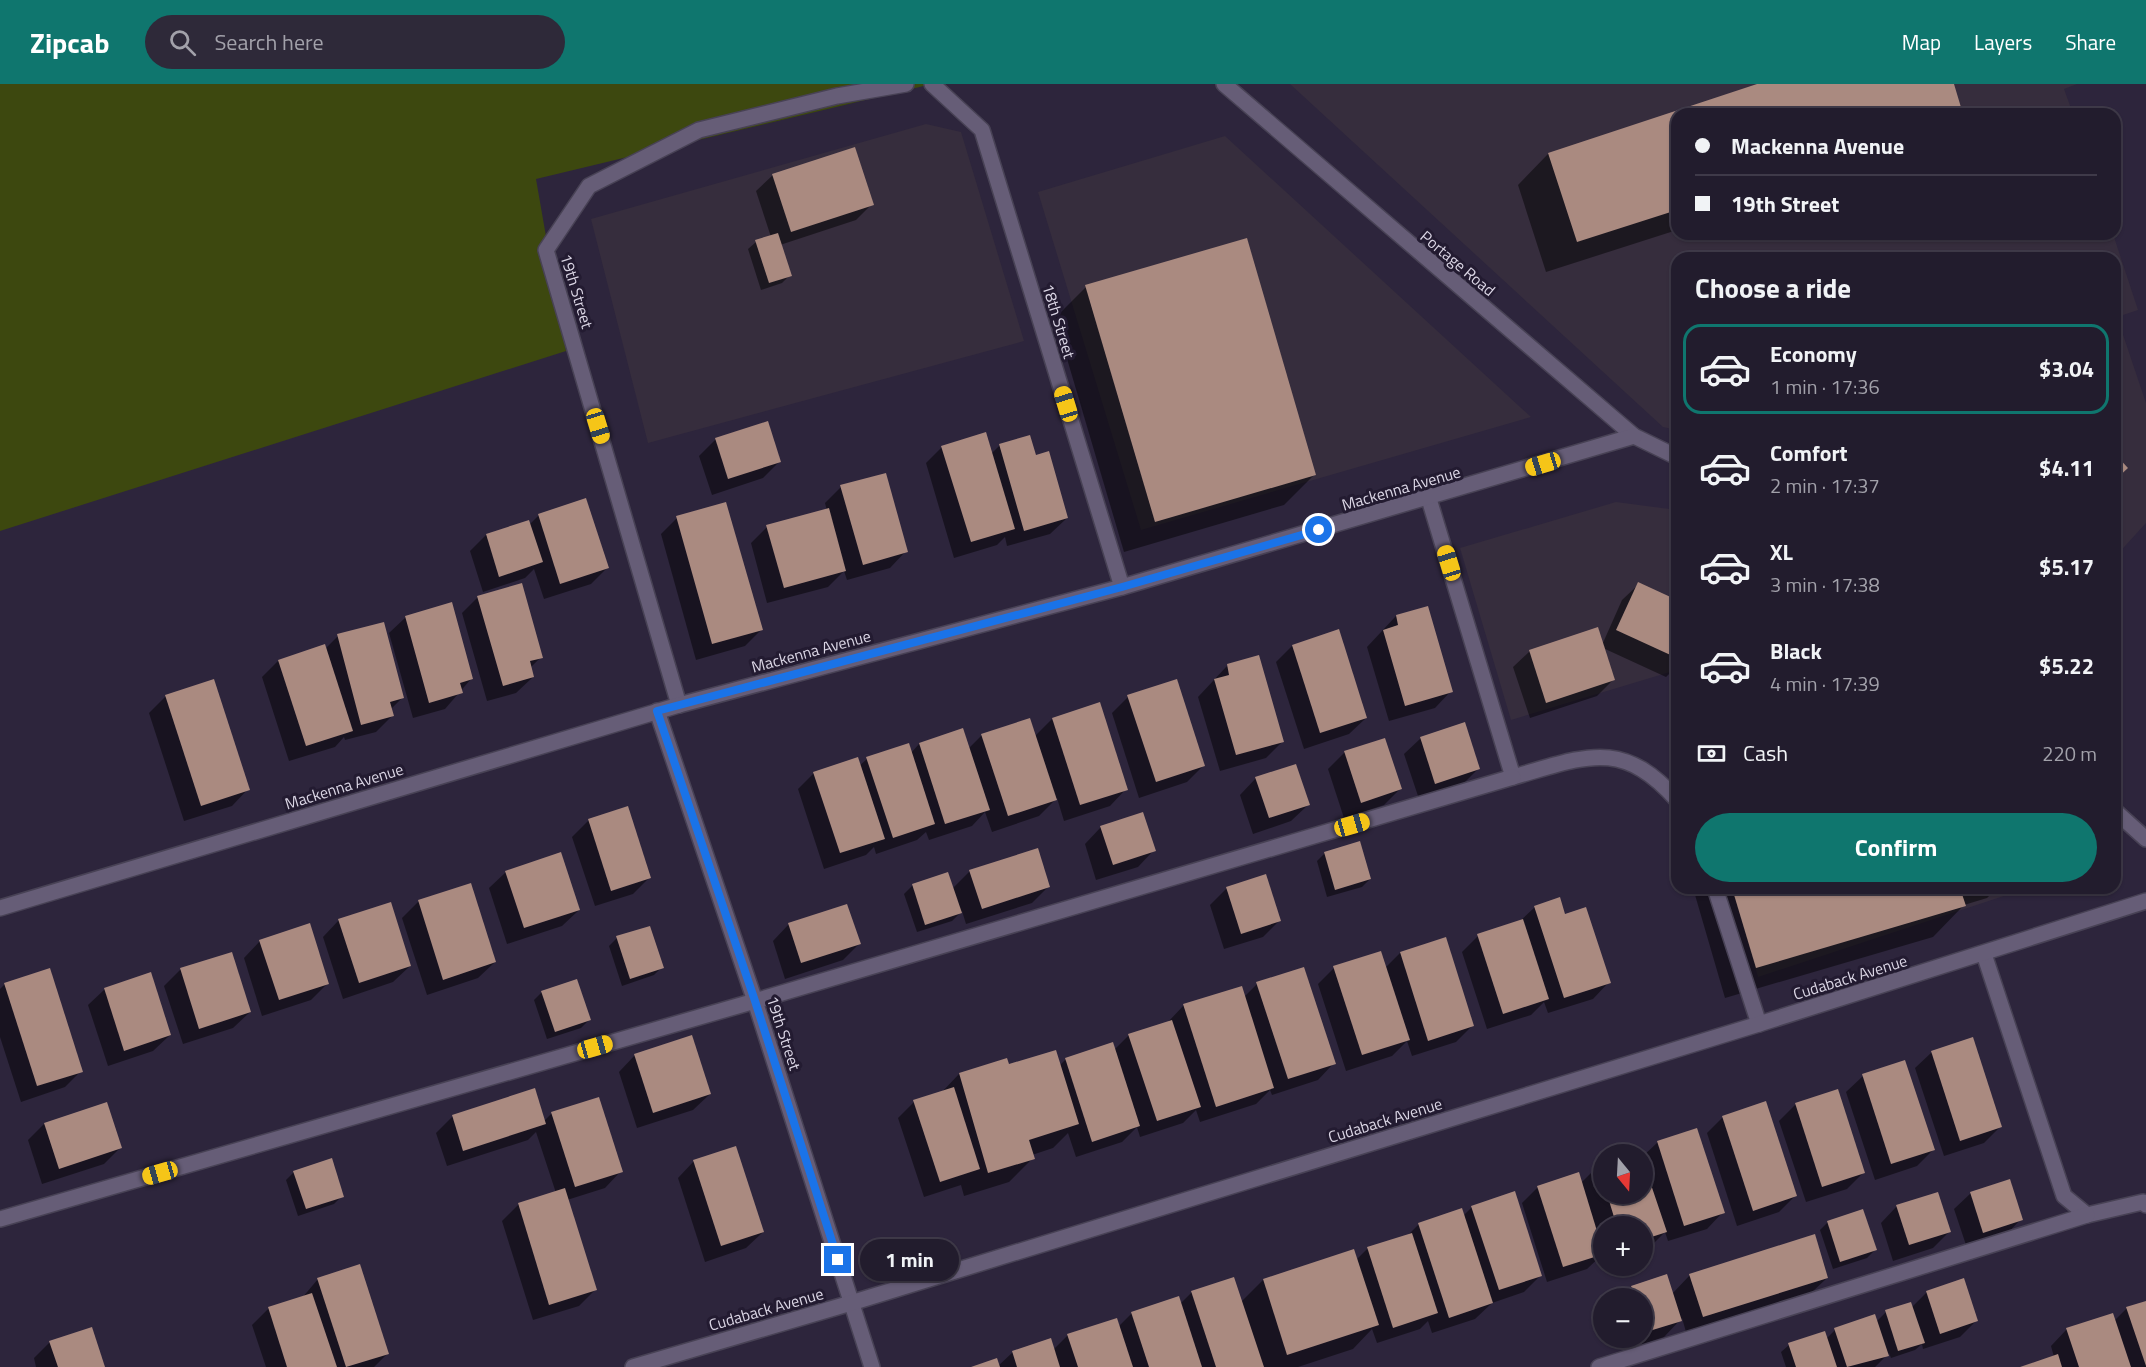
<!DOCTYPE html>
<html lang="en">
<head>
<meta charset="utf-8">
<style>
	:root { --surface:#221c2d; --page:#2e2939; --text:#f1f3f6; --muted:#a2a1aa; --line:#3f3a49; --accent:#0f766e }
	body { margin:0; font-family:"Titillium Web",sans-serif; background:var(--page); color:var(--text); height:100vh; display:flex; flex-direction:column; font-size:22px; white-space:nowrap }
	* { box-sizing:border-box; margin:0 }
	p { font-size:20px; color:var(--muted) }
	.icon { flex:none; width:33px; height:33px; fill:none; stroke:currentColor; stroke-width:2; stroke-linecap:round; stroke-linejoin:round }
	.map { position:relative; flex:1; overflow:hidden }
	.panel { position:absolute; left:1671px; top:168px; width:450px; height:642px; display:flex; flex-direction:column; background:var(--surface); border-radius:18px; box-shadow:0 2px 4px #0004,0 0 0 2px var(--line) }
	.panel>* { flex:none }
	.hud { position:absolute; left:1671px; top:24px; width:450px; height:132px; border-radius:18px; box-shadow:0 2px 4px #0004,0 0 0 2px var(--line); display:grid; align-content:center; height:132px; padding:0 24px; background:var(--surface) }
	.needle { width:39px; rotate:162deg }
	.buttons { position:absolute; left:1593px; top:1060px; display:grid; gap:12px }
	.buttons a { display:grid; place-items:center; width:60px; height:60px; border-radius:50%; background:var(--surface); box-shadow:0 2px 4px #0004,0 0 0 2px var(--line); font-size:30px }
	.end { position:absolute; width:27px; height:27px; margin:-14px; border:8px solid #1a73e8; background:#fff; box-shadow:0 0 0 3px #fff }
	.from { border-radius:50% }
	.bubble { position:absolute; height:42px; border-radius:21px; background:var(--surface); box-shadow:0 2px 4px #0004,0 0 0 2px var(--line); font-size:20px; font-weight:700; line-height:42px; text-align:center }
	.car { position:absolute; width:18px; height:36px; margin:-18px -9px; border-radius:8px; box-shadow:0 0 4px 2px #0007; background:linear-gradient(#f5c518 24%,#345 0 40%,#f5c518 0 76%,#345 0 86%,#f5c518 0) }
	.hud b { display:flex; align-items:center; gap:21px; height:57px; font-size:22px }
	.hud b+b { border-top:2px solid var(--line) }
	.hud i { width:15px; height:15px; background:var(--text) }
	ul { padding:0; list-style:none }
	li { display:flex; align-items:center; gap:18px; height:90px; margin:0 12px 9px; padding:0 12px; border:3px solid transparent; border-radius:18px }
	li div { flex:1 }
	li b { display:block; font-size:22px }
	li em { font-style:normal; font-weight:700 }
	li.on { border-color:var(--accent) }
	li>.icon { width:54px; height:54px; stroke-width:1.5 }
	h2 { padding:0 24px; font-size:27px; line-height:72px }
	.pay { display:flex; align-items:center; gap:15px; height:66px; padding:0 24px; font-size:22px }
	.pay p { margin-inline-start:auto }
	.cta { display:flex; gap:12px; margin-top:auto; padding:12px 24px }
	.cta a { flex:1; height:69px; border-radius:36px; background:var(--accent); color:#fff; font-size:24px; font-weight:700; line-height:69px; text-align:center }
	header { display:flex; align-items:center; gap:36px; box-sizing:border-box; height:84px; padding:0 30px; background:var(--accent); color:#fff }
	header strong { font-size:28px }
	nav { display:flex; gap:33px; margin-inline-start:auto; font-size:21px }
	.search { width:420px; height:54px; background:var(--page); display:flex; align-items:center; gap:15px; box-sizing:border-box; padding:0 21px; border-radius:33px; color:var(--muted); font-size:22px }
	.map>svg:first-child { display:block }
</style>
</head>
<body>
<header>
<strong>Zipcab</strong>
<div class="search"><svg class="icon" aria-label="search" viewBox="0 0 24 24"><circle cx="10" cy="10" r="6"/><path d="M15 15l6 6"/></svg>Search here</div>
<nav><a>Map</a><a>Layers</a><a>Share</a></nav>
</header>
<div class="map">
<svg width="2146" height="1283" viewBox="0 0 2146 1283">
	<rect width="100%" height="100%" fill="#2d253c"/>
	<g fill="#362d3d">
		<path d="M1290,0H2077L2064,5L2073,30H1677V150H2113L2138,226L2117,233L2146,319V439L2115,473V174H1677V346L1663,343Z"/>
		<path d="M926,40L961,48L1024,257L648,359L591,135Z"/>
		<path d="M1225,52L1531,333L1141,446L1038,108Z"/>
		<path d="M1616,418L1677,426V612L1670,588L1511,636L1460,464Z"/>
		<path d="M1732,804H2028L1758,893Z"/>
	</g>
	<path fill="#3d480f" d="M0,0H932L536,95L566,267L0,447Z"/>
	<g fill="#0007">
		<path d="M1762,0H1952L1962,30H1677V146L1546,188L1518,101L1548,70Z"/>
		<path d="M773,91L872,120L856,136L780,161L790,191L782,199L761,206L748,165L756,158L771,153L756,107Z"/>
		<path d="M1086,203L1315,390L1284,421L1124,468L1055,234Z"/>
		<path d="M767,339L779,378L763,394L712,411L699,372L715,356Z"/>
		<path d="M1000,361L1035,373L1067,434L1050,450L1007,462L1005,453L997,461L954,474L926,379L942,363L991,370Z"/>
		<path d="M841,403L906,467L890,484L847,496L844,487L828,503L767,519L751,459L767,443L827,427L825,419Z"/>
		<path d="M539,431L607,484L591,500L544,515L534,485L525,494L483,508L470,467L486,451L529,441Z"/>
		<path d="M677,434L761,546L745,562L696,576L661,450Z"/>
		<path d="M1639,500L1677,518V582L1666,593L1603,564L1613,596L1597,612L1530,634L1513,583L1530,567L1602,561L1622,516Z"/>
		<path d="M478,513L541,573L530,584L533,593L516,609L487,617L462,529Z"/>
		<path d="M1396,532L1451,607L1435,624L1389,637L1367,563Z"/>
		<path d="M406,533L471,595L445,625L413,634L389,549Z"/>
		<path d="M338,552L402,614L391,625L393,631L376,648L345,656L344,653L335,663L289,677L262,593L278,577L325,565Z"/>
		<path d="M1292,562L1366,634L1349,650L1304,665L1276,578Z"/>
		<path d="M1227,582L1283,657L1266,674L1220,687L1198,613Z"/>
		<path d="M166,612L248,705L232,722L184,737L149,629Z"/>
		<path d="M1128,613L1203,682L1187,698L1139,714L1112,629Z"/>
		<path d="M1052,635L1126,705L1110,722L1064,737L1057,714L1039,732L992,748L985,728L972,742L929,756L926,748L917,756L876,770L874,763L866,771L824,785L798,705L814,689L859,682L867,675L911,669L919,660L968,665L982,651L1034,653Z"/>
		<path d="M1421,654L1478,685L1462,701L1419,715L1404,670Z"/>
		<path d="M1345,668L1400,705L1384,721L1344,734L1328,685Z"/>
		<path d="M1256,694L1308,721L1291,737L1253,750L1240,711Z"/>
		<path d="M1677,707V749L1668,716Z"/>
		<path d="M589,736L649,794L633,810L595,822L572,753Z"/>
		<path d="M1101,743L1154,766L1138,783L1096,796L1085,760Z"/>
		<path d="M1325,769L1370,795L1362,803L1327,813L1317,777Z"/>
		<path d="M970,787L1049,802L1032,819L966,840L962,827L952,837L917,848L904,810L912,802L947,790L952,805Z"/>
		<path d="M506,788L579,826L562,842L507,860L489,804Z"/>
		<path d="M1265,792L1280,836L1263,853L1224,865L1210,821L1226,805Z"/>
		<path d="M470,801L495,878L478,894L427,911L402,834L418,818Z"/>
		<path d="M1693,804H1997L1987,814L1964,821L1933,853L1725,914Z"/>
		<path d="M1535,823L1564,831L1609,898L1593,915L1548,929L1544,918L1531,931L1487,945L1462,868L1478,852L1519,838Z"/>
		<path d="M339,836L410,882L393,898L343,915L323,853Z"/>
		<path d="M789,840L859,860L843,876L785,895L773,857Z"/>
		<path d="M617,854L662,883L654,891L622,902L609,862Z"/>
		<path d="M1445,855L1473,941L1456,958L1412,972L1407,957L1392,972L1346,987L1318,900L1334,884H1385L1400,869Z"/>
		<path d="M260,857L328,899L311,916L262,932L244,874Z"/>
		<path d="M231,869L250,928L233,944L183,960L164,902L180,886Z"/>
		<path d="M5,900L81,987L65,1003L21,1018L0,953V905Z"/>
		<path d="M1257,900L1334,979L1318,996L1272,1011L1270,1006L1256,1020L1200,1038L1196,1026L1183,1039L1140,1053L1137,1043L1122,1058L1076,1073L1068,1049L1053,1064L1032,1071L1033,1074L1009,1098L964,1112L961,1101L924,1113L898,1034L914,1018L941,1009L959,990L1006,976L1008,982H1059L1066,975L1114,966L1129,951L1168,938L1184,921L1244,913Z"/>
		<path d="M105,905L170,951L153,967L108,982L88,921Z"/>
		<path d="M542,908L589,936L581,944L547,955L534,916Z"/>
		<path d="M1932,968L2000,1043L1984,1059L1944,1072L1915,984Z"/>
		<path d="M635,971L710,1010L693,1026L637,1044L619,988Z"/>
		<path d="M1863,992L1933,1066L1917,1082L1875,1096L1846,1008Z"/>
		<path d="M534,1006L544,1037L551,1030L598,1015L621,1087L605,1104L567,1116L595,1206L579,1222L533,1236L502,1137L519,1120L556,1109L536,1048L528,1056L447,1082L436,1049L452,1033Z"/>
		<path d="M1796,1020L1864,1088L1847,1105L1806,1118L1779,1037Z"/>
		<path d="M1723,1033L1795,1112L1779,1128L1737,1142L1707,1049Z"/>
		<path d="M44,1040L120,1064L104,1080L42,1100L28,1056Z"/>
		<path d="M1658,1058L1723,1128L1707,1145L1668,1157L1665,1148L1649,1164L1642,1166V1143H1604V1169L1587,1185L1547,1198L1522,1119L1538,1103L1581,1099L1598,1082L1604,1080V1110H1642V1073Z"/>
		<path d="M694,1077L763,1148L746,1164L705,1178L678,1094Z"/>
		<path d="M294,1088L342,1112L334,1120L298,1132L286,1096Z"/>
		<path d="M1971,1109L2021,1135L2005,1152L1967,1164L1954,1125Z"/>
		<path d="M1897,1122L1950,1147L1933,1164L1893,1177L1881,1139Z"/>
		<path d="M1472,1123L1540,1192L1524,1208L1492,1219L1475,1235L1432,1249L1428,1237L1420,1245L1377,1259L1372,1245L1353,1265L1298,1283H975L998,1282L1013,1268L1053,1266L1068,1251L1118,1243L1132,1229L1180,1220L1192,1208L1241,1218L1263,1196L1353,1167L1356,1176L1368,1164L1407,1152L1419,1140L1463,1132Z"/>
		<path d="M1828,1138L1875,1166L1867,1174L1833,1185L1820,1146Z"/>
		<path d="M1690,1191L1827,1194L1810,1210L1686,1248L1682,1234L1664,1253L1630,1264L1627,1254H1642V1215H1620L1632,1203L1672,1210Z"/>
		<path d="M318,1195L388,1269L374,1283H266L252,1241L269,1224L302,1214Z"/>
		<path d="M1927,1208L1976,1237L1960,1253L1923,1265L1922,1260L1915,1266L1891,1274L1889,1269L1875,1283H1786L1781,1268L1789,1261L1826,1255L1835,1246L1876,1238L1886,1228L1912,1223Z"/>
		<path d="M2146,1218V1283H2023L2054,1273L2051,1262L2067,1245L2114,1237L2127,1224Z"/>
		<path d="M50,1258L104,1283H36L34,1274Z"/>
	</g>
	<g fill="#aa8a80">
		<path d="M1757,0H1954L1963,30H1677V126L1577,158L1548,69Z"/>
		<path d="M855,63L874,121L791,148L772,90Z"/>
		<path d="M778,149L792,192L769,199L755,156Z"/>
		<path d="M1247,154L1316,391L1155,438L1085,201Z"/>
		<path d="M768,337L781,378L728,395L715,354Z"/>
		<path d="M986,348L1015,445L971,458L941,362Z"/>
		<path d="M1030,351L1036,371L1049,367L1068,434L1024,447L999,360Z"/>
		<path d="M2115,370L2128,384L2115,396Z"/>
		<path d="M886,389L908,468L863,481L840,401Z"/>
		<path d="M586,414L609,484L560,500L538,430Z"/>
		<path d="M726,418L763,546L712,560L676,432Z"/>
		<path d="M829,424L846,487L784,504L766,441Z"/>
		<path d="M529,436L543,478L499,493L486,450Z"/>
		<path d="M1638,498L1677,516V574L1616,546Z"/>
		<path d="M522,499L543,574L530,577L534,593L503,602L477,512Z"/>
		<path d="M452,518L473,595L460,599L463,609L429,619L405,532Z"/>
		<path d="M1428,522L1453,608L1405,622L1383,546L1398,541L1396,531Z"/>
		<path d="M384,538L404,614L390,618L394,632L361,641L337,550Z"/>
		<path d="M1598,543L1615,596L1546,619L1529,566Z"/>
		<path d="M1339,545L1367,634L1320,649L1292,561Z"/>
		<path d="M325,560L353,647L306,662L278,576Z"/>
		<path d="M1259,571L1284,658L1236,671L1214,595L1229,591L1227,580Z"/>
		<path d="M214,595L250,706L201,722L165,611Z"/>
		<path d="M1177,595L1205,682L1156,698L1127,611Z"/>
		<path d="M1100,618L1128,706L1080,721L1052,634Z"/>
		<path d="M1030,634L1057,716L1008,732L981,650Z"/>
		<path d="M1465,638L1480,685L1435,700L1420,653Z"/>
		<path d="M963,644L990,726L945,740L919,659Z"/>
		<path d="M1385,654L1402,705L1361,719L1344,667Z"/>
		<path d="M909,659L935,740L893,754L866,673Z"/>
		<path d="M858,673L885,755L840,769L813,688Z"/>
		<path d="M1296,680L1310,721L1269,734L1255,693Z"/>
		<path d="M628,722L651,794L611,807L588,735Z"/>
		<path d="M1143,728L1156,767L1113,781L1100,742Z"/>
		<path d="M1360,757L1371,795L1335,806L1324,768Z"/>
		<path d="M1038,764L1050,803L982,825L969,786Z"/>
		<path d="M561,768L580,826L524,844L505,787Z"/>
		<path d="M948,788L962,829L925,841L912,800Z"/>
		<path d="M1266,790L1281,837L1241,850L1226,803Z"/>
		<path d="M471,799L496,878L443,896L418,816Z"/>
		<path d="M1732,804H1960L1966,822L1756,884Z"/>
		<path d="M1560,813L1565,830L1586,823L1611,899L1564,914L1534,822Z"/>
		<path d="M391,818L411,882L359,899L338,835Z"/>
		<path d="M847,820L861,860L801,879L788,839Z"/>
		<path d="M1523,835L1549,915L1503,930L1477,850Z"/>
		<path d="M310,839L329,900L279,916L259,856Z"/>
		<path d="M650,842L664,884L630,895L616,852Z"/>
		<path d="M1446,853L1474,942L1428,957L1400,868Z"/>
		<path d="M1381,867L1410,956L1362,971L1333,882Z"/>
		<path d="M232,868L251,928L199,945L180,884Z"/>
		<path d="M1304,883L1336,980L1288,995L1256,898Z"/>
		<path d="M50,884L83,988L37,1002L4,899Z"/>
		<path d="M151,888L171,951L124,967L104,904Z"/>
		<path d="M577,895L591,936L555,948L541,907Z"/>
		<path d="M1242,902L1274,1004L1216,1023L1183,920Z"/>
		<path d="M1172,936L1201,1023L1157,1037L1128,950Z"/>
		<path d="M692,951L711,1010L653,1029L634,970Z"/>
		<path d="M1973,953L2002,1043L1960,1057L1931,967Z"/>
		<path d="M1113,958L1140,1042L1092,1058L1065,974Z"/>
		<path d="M1056,966L1079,1040L1029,1056L1035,1075L988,1089L959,989L1007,974L1009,980Z"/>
		<path d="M1905,976L1935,1066L1891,1080L1862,990Z"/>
		<path d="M954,1003L980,1085L940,1098L913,1016Z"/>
		<path d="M535,1004L546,1040L463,1067L452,1031Z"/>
		<path d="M1838,1005L1865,1089L1822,1103L1795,1019Z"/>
		<path d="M599,1013L623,1088L575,1103L551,1028Z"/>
		<path d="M1766,1017L1797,1112L1753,1127L1722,1032Z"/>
		<path d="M107,1018L122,1064L59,1085L44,1039Z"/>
		<path d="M1697,1044L1725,1129L1684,1142L1657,1057Z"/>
		<path d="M736,1062L764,1148L721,1162L693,1076Z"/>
		<path d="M332,1074L344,1113L306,1125L293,1087Z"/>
		<path d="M1642,1074L1667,1148L1642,1156V1143H1617L1607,1110H1642Z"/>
		<path d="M1604,1079V1099H1603L1597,1081Z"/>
		<path d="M1579,1088L1604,1170L1563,1183L1537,1102Z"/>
		<path d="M2010,1095L2023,1136L1983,1149L1970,1108Z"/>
		<path d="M565,1104L597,1206L549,1221L518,1119Z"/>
		<path d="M1515,1107L1542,1192L1499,1206L1471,1122Z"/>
		<path d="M1938,1108L1951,1148L1909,1161L1896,1121Z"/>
		<path d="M1462,1124L1493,1219L1449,1234L1418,1139Z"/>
		<path d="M1863,1125L1877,1166L1840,1178L1827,1137Z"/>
		<path d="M1412,1149L1438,1229L1393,1244L1367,1163Z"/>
		<path d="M1815,1150L1828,1194L1703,1233L1689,1190Z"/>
		<path d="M1354,1165L1379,1241L1287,1271L1263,1195Z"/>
		<path d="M360,1180L389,1270L346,1283L317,1194Z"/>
		<path d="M1667,1190L1682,1237L1646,1248L1642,1236V1215H1636L1631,1202Z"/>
		<path d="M1234,1193L1264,1283H1216L1191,1207Z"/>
		<path d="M1964,1194L1978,1237L1940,1250L1926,1207Z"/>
		<path d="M312,1209L337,1283H287L268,1223Z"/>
		<path d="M1179,1212L1202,1283H1149L1131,1228Z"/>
		<path d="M2146,1217V1282L2126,1223Z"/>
		<path d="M1911,1218L1925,1259L1898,1267L1885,1226Z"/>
		<path d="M2113,1229L2131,1283H2079L2066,1244Z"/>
		<path d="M1875,1230L1889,1272L1847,1283L1834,1244Z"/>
		<path d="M1117,1234L1133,1283H1078L1067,1250Z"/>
		<path d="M92,1243L105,1283H58L49,1257Z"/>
		<path d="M1825,1247L1837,1283H1796L1788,1259Z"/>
		<path d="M1051,1254L1060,1283H1017L1012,1267Z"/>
		<path d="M2058,1270L2062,1283H2020Z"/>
		<path d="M997,1274L1000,1283H971Z"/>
	</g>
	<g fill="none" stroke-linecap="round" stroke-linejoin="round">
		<defs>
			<g id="minor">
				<path d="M932,0L982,46L1122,503"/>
				<path d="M1224,0L1634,352L1677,373"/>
				<path d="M1429,415L1513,693C1585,673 1621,653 1677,716"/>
				<path d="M679,621L546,166L589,102L699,46L837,12L906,0"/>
				<path d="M657,627L755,917L872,1283"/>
				<path d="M2115,727L2146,755"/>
				<path d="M1715,804L1759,940"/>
				<path d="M0,824L679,621L1122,503L1634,352"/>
				<path d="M1984,870L2064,1112L2087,1131L2143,1118L2146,1121"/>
				<path d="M0,1135L755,917L1513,693"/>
				<path d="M633,1283L851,1219L1759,940L2146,817"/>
				<path d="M1599,1283L2087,1131"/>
			</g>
		</defs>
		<use href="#minor" stroke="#484255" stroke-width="18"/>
		<use href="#minor" stroke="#665d77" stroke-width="15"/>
	</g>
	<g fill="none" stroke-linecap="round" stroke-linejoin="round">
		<path stroke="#1a73e8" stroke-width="8" d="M838,1176L755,917L657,627L1122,503L1319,446"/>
	</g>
	<g text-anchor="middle" stroke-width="6" stroke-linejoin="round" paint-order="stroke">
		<g font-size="16" fill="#dbd6e5" stroke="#231b31">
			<text transform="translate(1458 179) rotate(40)" y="6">Portage Road</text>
			<text transform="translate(577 207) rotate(73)" y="6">19th Street</text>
			<text transform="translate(1059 237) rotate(73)" y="6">18th Street</text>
			<text transform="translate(1401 404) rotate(-16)" y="6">Mackenna Avenue</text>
			<text transform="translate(811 567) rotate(-15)" y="6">Mackenna Avenue</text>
			<text transform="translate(344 702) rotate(-17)" y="6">Mackenna Avenue</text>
			<text transform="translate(1850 893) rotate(-17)" y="6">Cudaback Avenue</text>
			<text transform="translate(784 949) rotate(72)" y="6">19th Street</text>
			<text transform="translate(1385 1036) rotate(-17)" y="6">Cudaback Avenue</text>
			<text transform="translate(766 1225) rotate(-16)" y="6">Cudaback Avenue</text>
		</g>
	</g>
</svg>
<div class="buttons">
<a><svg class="needle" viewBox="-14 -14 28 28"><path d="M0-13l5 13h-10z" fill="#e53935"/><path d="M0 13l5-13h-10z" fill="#a2a1aa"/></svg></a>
<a>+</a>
<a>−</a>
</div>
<i class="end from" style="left:1319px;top:446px"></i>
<i class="end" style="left:838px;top:1176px"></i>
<div class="bubble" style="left:860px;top:1155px;width:99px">1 min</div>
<i class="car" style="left:1066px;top:320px;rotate:343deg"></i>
<i class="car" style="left:598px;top:342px;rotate:163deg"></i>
<i class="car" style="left:1543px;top:380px;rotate:253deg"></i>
<i class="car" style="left:1449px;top:479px;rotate:343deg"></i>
<i class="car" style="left:1352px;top:741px;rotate:74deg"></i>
<i class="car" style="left:595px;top:963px;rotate:74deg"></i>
<i class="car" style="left:160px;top:1089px;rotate:254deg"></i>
<div class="hud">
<b><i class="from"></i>Mackenna Avenue</b>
<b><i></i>19th Street</b>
</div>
<section class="panel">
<h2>Choose a ride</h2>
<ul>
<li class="on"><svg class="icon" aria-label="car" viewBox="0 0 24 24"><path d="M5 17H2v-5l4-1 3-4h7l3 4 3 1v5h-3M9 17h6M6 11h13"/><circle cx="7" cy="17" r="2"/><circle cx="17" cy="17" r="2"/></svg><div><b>Economy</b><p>1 min · 17:36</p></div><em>$3.04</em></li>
<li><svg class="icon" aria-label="car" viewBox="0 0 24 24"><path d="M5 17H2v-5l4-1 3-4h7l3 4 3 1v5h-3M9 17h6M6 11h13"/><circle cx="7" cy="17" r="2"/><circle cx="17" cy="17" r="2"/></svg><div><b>Comfort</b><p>2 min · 17:37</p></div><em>$4.11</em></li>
<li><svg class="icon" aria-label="car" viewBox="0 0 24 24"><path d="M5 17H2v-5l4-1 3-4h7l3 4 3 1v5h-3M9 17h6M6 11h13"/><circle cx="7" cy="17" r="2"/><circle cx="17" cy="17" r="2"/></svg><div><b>XL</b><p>3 min · 17:38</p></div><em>$5.17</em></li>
<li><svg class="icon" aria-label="car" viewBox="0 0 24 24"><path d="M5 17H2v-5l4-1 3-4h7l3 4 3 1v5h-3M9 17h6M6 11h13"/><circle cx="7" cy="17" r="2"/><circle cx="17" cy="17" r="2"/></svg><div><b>Black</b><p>4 min · 17:39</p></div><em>$5.22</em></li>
</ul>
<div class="pay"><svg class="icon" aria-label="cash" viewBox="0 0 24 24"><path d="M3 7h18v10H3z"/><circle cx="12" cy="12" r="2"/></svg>Cash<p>220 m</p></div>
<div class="cta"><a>Confirm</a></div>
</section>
</div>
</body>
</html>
